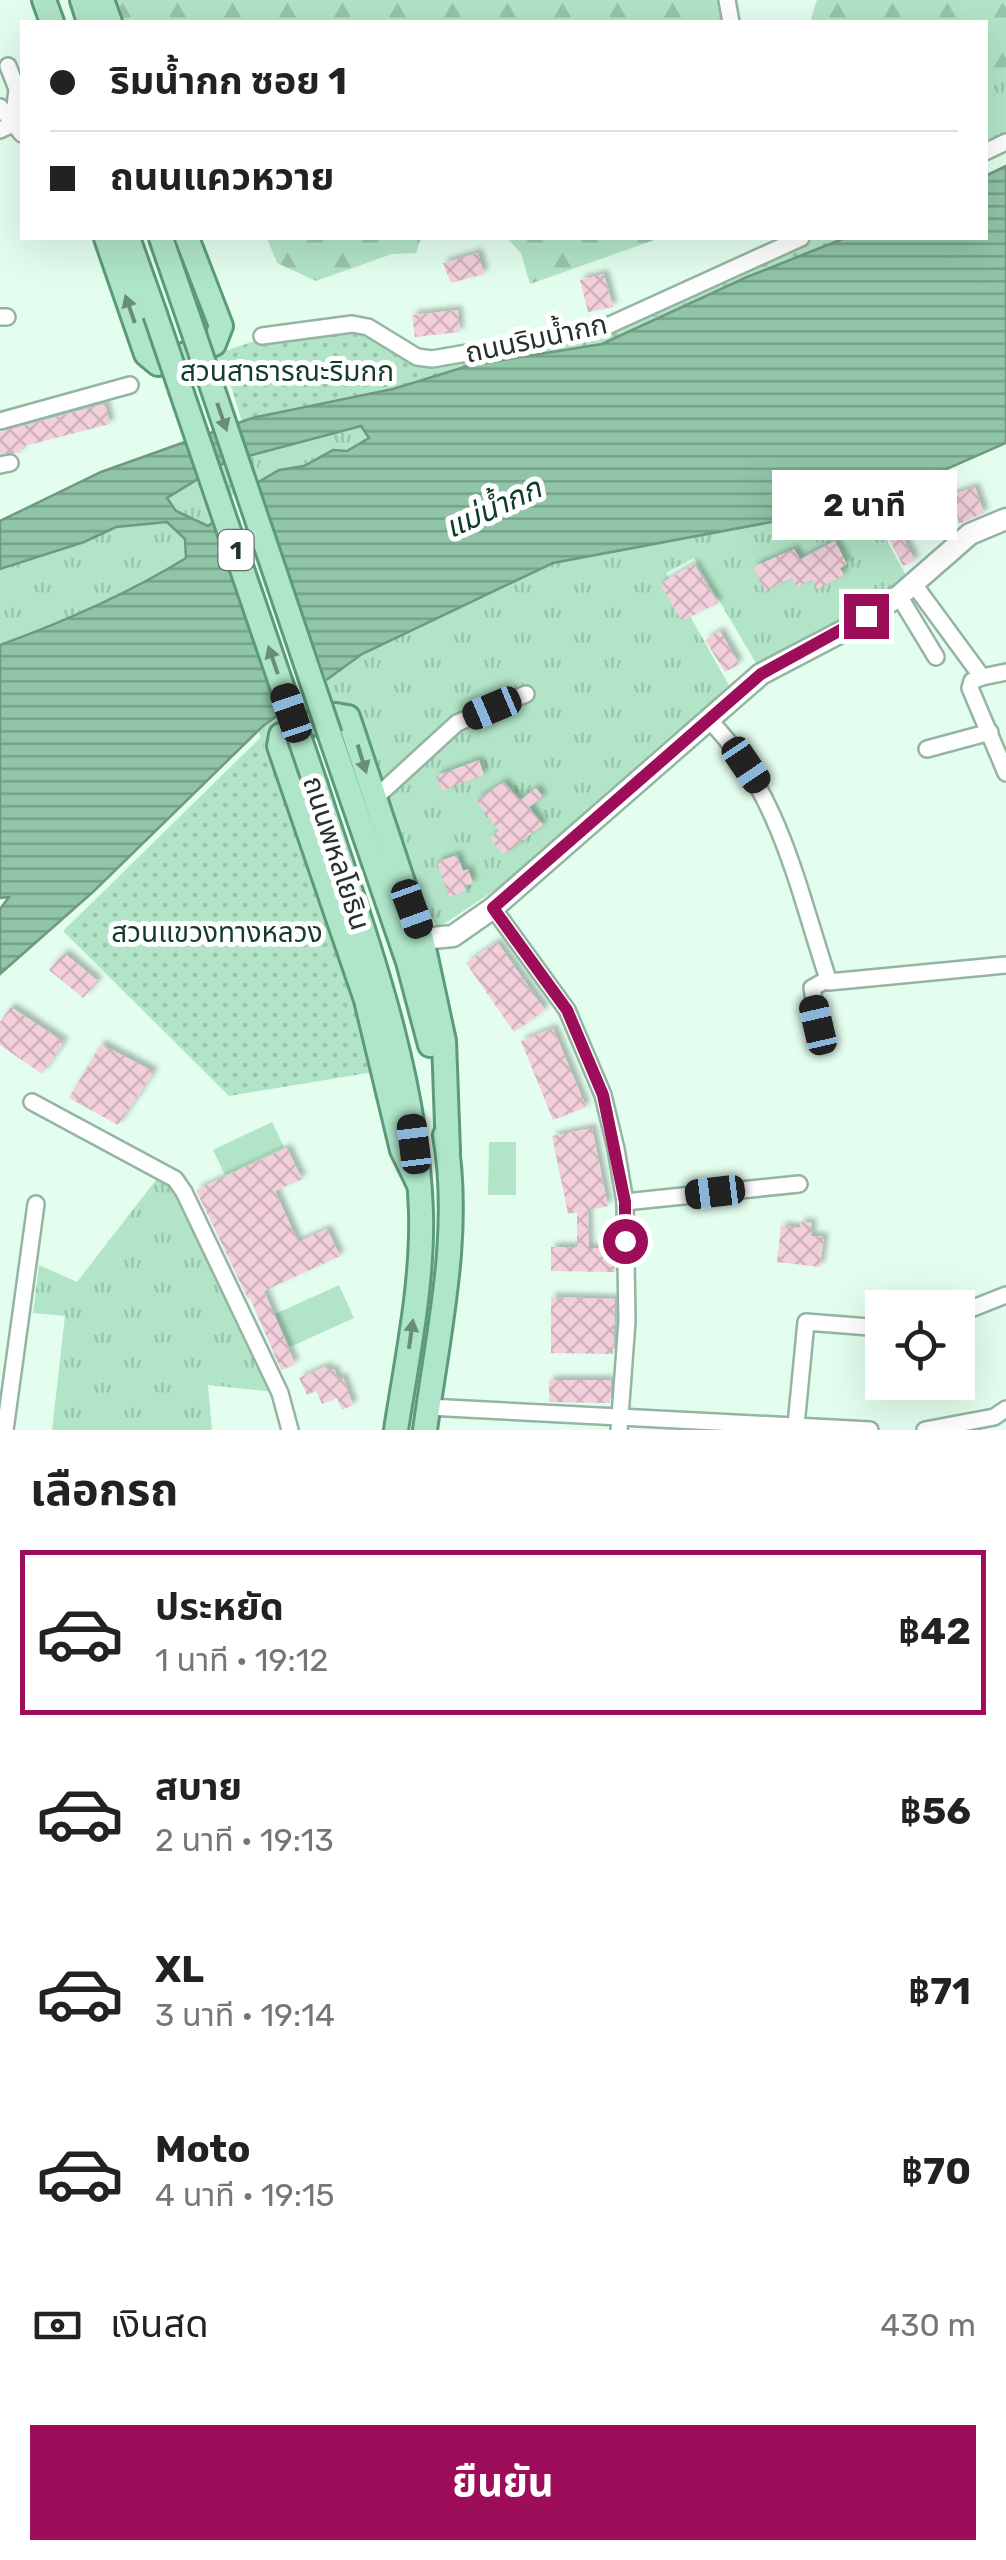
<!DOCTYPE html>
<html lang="th">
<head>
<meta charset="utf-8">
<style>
	:root { --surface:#fff; --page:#f6f6f6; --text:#222; --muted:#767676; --line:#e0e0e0; --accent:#9d0d5a }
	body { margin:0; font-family:Rubik,"Noto Sans Thai",sans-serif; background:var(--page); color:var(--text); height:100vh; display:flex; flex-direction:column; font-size:38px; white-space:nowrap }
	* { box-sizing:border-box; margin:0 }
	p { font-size:32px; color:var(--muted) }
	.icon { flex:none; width:55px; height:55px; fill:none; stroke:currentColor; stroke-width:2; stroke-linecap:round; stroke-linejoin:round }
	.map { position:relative; height:1430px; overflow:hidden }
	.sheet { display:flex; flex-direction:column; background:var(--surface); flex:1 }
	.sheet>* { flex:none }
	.top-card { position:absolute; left:20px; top:20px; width:968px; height:220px; border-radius:0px; box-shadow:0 10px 40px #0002; display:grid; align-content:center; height:220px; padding:0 30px; background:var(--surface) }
	.tools { position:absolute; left:865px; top:1290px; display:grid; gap:20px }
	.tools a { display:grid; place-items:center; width:110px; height:110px; border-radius:0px; background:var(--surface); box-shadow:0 10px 40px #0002; font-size:50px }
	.end { position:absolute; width:45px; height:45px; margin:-22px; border:12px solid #9d0d5a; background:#fff; box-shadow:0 0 0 5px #fff }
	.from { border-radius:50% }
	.bubble { position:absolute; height:70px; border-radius:0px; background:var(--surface); box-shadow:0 10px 40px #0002; font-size:32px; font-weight:700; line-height:70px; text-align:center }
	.car { position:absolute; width:30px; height:60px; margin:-30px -15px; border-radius:12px; box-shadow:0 0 8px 2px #0007; background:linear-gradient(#222 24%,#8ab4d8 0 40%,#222 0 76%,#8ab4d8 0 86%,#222 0) }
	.top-card b { display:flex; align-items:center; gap:35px; height:95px; font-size:38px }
	.top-card b+b { border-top:2px solid var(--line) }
	.top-card i { width:25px; height:25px; background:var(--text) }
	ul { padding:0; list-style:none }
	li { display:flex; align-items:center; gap:30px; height:165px; margin:0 20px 15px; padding:0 10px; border:5px solid transparent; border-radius:0px }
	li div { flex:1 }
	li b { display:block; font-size:38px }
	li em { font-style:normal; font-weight:700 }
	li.current { border-color:var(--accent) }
	li>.icon { width:90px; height:90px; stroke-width:1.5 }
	h2 { padding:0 30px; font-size:45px; line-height:120px }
	.pay { display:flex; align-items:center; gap:25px; height:110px; padding:0 30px; font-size:38px }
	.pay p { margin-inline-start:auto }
	.cta { display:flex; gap:20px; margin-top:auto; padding:20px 30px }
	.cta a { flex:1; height:115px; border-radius:0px; background:var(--accent); color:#fff; font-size:40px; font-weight:700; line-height:115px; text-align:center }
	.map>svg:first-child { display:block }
</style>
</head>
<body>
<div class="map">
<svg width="1006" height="1430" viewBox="0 0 1006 1430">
	<defs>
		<pattern id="grass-tufts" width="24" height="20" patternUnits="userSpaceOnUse" patternTransform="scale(2.5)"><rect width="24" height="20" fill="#b2e5c8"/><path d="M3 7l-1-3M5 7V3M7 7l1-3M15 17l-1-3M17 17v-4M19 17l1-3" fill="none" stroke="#99c5ac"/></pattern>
		<pattern id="forest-firs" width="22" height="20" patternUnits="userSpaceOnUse" patternTransform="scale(2.5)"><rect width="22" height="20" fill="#b2e5c8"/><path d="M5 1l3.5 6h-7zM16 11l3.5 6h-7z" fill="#99c5ac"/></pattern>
		<pattern id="park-dots" width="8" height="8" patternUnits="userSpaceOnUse" patternTransform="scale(2.5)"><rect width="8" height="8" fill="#b2e5c8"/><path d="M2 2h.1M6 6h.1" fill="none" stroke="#99c5ac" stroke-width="1.8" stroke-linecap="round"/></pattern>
		<pattern id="water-rules" width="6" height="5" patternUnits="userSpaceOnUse" patternTransform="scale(2.5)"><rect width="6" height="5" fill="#90c5a8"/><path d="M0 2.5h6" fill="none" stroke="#75a189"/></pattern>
		<pattern id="building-cross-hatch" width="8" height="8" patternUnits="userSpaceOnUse" patternTransform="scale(2.5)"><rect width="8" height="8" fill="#f3cfdb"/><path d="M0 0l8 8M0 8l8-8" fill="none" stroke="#d0b2bc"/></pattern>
		<filter id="shadow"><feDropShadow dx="4.5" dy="-4.5" stdDeviation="2.5" flood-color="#0004"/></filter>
	</defs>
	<rect width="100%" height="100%" fill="#e3feee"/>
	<g fill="url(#grass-tufts)">
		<path d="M1006,0V147L985,156V22H810Z"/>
		<path d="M362,426L369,437L347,451L333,450L304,466L279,470L245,490L208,526L176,511L167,497L226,462Z"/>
		<path d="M867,504L907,577L856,616L757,665L694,558L666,573L731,689L498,888L438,928L428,913L355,711C318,703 282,717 266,752L258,730L362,654L553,563Z"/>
		<path d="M150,522H167L185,539L186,558C126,595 66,621 0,645V569L84,542L116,527Z"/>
		<path d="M159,1176L173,1185L276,1392L208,1385L212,1430H52L65,1316L33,1313L39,1265L77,1282Z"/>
	</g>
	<g fill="url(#forest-firs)">
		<path d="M115,0H723L727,22H123Z"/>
		<path d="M817,0H1006V71L985,89V22H810Z"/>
		<path d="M267,238H421L416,253L392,254L316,281L277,263Z"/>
		<path d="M507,238H660L530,284L521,253Z"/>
	</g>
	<g fill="url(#park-dots)">
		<path d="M802,238H845L747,277L602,344L471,365L393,389L242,422L232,389L216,354L281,332L352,324L420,366L604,334Z"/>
		<path d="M261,737L358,1002L374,1072L229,1096L63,931Z"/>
	</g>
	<g fill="#b2e5c8">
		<path d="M272,1122L284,1147L225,1175L213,1150Z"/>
		<path d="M489,1142H516V1195H488Z"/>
		<path d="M339,1285L354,1318L290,1347L275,1314Z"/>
	</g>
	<path fill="url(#water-rules)" stroke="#709982" stroke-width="2.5" fill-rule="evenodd" d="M1006,166V443L867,504L553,563L362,654L263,726L94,891L0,974V909L9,897L0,898V645C66,621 126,595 186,558L185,539L167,522L116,527L84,542L0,569V521L101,472L252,418L393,389L471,365L602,344L747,277L845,238H985V176ZM361,426L369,438L347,451L333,450L304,466L279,470L245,490L224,514L208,526L176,511L167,498L226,462Z"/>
	<path fill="#e3feee" d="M256,478L328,685L281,719L211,517L242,486Z"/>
	<g fill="url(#building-cross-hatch)" filter="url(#shadow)">
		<path d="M478,253L484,274L451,283L443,263Z"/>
		<path d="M604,274L613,307L588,312L580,280Z"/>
		<path d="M458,310L460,332L415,337L412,315Z"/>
		<path d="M105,404L110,424L20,447L21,453L0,454V432Z"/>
		<path d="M925,487L927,491L934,488L939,499L975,487L984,513L959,524L957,516L924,530L920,521L899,530L915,560L903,566L878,518L911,502L907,495Z"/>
		<path d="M835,541L847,564L840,568L844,575L817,589L812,579L797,587L792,578L765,591L753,567L794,549L800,559Z"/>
		<path d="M694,564L718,603L682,621L660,584Z"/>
		<path d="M720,631L739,664L725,672L705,640Z"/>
		<path d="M479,760L484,775L442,791L436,776Z"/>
		<path d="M504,782L520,800L536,788L543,797L529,807L543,825L503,855L490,838L499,831L476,800Z"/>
		<path d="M457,855L463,871L468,869L473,883L464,886L466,891L449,897L437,862Z"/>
		<path d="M497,942L545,1010L514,1032L466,963Z"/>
		<path d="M64,953L98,981L83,998L49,970Z"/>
		<path d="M11,1007L64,1042L42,1074L0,1045V1022Z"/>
		<path d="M553,1028L586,1107L553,1120L521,1041Z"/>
		<path d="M101,1044L154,1072L118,1125L69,1098Z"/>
		<path d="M592,1128L608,1206L588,1210L589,1248L615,1249V1272L551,1271V1247H577V1212L568,1214L552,1136Z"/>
		<path d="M287,1148L302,1179L275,1191L298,1242L327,1229L340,1256L264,1291L295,1364L281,1370L250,1298L248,1299L196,1190Z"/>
		<path d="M801,1222L812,1223L811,1236L824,1237L820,1267L777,1262L781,1226L800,1228Z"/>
		<path d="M551,1297L615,1299L613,1354L551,1353Z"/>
		<path d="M327,1366L329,1371L334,1369L338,1379L343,1377L353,1405L342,1410L337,1398L322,1404L316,1391L307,1395L299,1378Z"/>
		<path d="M549,1380H611L610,1403L549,1402Z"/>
	</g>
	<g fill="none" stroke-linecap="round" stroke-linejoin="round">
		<defs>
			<g id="street">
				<path d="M727,0L731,22"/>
				<path d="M0,107L22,134"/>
				<path d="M0,130L13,124L17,89L8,66"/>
				<path d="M985,152L1006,142"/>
				<path d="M0,317H7"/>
				<path d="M262,336L352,324L368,327L417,357L432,359L484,350L605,327L801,238"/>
				<path d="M0,421L130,385"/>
				<path d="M0,465L10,463"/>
				<path d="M913,583L982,677L972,681L970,688L1006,773"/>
				<path d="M899,596L936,657"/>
				<path d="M982,677L1006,672"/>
				<path d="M709,720C780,792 798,890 829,982L1006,965"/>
				<path d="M927,749L990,732"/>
				<path d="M374,799L457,723L526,694"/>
				<path d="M493,908L567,1010L603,1095L616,1149L625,1202L627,1321L619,1430"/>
				<path d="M818,1025L812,988L828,979"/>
				<path d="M32,1102L175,1179L184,1192L280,1393L290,1430"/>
				<path d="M625,1202L799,1184"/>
				<path d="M958,1314L1006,1295"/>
				<path d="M428,1407L870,1430"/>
				<path d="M796,1425L806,1322L882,1328"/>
				<path d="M5,1430L36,1204"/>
				<path d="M925,1430L994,1417L1006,1409"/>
			</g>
			<path id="secondary" d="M422,939L453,936L493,908L761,674L845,630L899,596L970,534L1006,519"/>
			<g id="primary">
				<path d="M44,0L52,22"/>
				<path d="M82,0L89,22"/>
				<path d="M102,0L110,22"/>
				<path d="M106,238L146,354L158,364L214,344L221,326L187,238"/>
				<path d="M128,238L155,314"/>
				<path d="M161,238L191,325"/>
				<path d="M330,735L408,962L430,1045"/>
				<path d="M316,786C360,924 416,1064 421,1212C423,1284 407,1358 396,1430"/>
				<path d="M418,1183L402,1150L366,1000L279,746L281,735L336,715L348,717L422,939L444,1041L448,1151"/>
				<path d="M425,1430C438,1333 462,1233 445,1135"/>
			</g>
		</defs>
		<use href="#street" stroke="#95b4a2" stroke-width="20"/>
		<use href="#secondary" stroke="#95b4a2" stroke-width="25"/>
		<use href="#primary" stroke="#5c9b7a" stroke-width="28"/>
		<use href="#street" stroke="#fff" stroke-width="15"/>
		<use href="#secondary" stroke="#fff" stroke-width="20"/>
		<use href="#primary" stroke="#afe5c9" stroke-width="22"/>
		<defs>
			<g id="primary-bridge">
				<path d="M155,314L316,786"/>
				<path d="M191,325L330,735"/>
			</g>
		</defs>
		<use href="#primary-bridge" stroke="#5c9b7a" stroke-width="28" stroke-linecap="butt"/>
		<use href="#primary-bridge" stroke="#afe5c9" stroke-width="22"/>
	</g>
	<defs><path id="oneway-solid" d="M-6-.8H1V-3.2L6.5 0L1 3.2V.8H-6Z" transform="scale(2.5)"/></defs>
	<g fill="#6a8c7a">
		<use href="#oneway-solid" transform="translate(130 309) rotate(-109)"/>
		<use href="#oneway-solid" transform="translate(222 417) rotate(71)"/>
		<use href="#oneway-solid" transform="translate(273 660) rotate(-109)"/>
		<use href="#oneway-solid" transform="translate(362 759) rotate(73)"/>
		<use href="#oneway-solid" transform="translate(411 1334) rotate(-82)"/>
	</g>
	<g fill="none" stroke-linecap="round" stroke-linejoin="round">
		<path stroke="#9d0d5a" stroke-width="12" d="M625,1241V1202L603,1095L567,1010L493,908L761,674L866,616"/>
	</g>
	<g text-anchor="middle" stroke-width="10" stroke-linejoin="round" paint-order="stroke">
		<rect fill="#fff" stroke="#66706b" stroke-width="2.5" x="218.5" y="530" width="35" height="40" rx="8"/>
		<g font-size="25" font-weight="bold" fill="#25322b">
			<text x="236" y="559">1</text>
		</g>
		<g font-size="28" fill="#25322b" stroke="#fff">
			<text transform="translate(536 338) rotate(-12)" y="10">ถนนริมน้ำกก</text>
			<text transform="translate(337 853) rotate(72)" y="10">ถนนพหลโยธิน</text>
		</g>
		<g font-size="28" fill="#123d29" stroke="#fff">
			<text x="287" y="381">สวนสาธารณะริมกก</text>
			<text x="217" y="942">สวนแขวงทางหลวง</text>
		</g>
		<g font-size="30" font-style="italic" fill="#103b28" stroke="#fff">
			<text transform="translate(493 508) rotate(-25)" y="10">แม่น้ำกก</text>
		</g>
	</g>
</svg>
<div class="tools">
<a><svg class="icon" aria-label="locate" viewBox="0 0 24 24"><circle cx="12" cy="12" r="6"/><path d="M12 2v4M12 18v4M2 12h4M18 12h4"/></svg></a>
</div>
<i class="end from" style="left:625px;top:1241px"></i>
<i class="end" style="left:866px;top:616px"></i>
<div class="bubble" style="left:772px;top:470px;width:185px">2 นาที</div>
<i class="car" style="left:492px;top:708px;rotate:247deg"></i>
<i class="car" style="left:291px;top:713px;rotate:341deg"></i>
<i class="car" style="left:746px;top:765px;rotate:146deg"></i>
<i class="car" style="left:412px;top:909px;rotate:160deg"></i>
<i class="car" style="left:818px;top:1025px;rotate:347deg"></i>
<i class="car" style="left:414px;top:1144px;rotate:353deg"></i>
<i class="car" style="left:715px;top:1192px;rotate:263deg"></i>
<div class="top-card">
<b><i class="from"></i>ริมน้ำกก ซอย 1</b>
<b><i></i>ถนนแควหวาย</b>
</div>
</div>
<section class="sheet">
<h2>เลือกรถ</h2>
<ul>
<li class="current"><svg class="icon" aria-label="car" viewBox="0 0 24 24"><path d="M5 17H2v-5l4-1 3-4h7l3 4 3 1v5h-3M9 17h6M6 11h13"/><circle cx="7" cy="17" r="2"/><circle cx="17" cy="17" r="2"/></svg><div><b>ประหยัด</b><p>1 นาที · 19:12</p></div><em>฿42</em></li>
<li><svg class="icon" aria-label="car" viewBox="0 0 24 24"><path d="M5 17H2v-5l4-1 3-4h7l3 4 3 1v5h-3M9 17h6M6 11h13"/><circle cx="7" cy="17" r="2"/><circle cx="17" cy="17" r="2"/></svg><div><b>สบาย</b><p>2 นาที · 19:13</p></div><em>฿56</em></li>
<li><svg class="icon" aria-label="car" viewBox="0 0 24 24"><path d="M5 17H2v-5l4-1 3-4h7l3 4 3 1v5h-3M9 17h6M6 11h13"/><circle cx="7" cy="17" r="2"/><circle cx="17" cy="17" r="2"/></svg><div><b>XL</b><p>3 นาที · 19:14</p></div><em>฿71</em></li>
<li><svg class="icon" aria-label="car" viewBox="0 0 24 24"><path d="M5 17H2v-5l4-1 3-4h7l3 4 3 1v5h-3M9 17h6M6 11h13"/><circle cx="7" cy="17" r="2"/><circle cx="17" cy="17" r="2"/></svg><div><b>Moto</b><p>4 นาที · 19:15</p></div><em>฿70</em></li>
</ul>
<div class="pay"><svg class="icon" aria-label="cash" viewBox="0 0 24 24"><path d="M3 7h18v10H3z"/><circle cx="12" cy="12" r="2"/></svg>เงินสด<p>430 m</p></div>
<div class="cta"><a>ยืนยัน</a></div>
</section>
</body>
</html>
